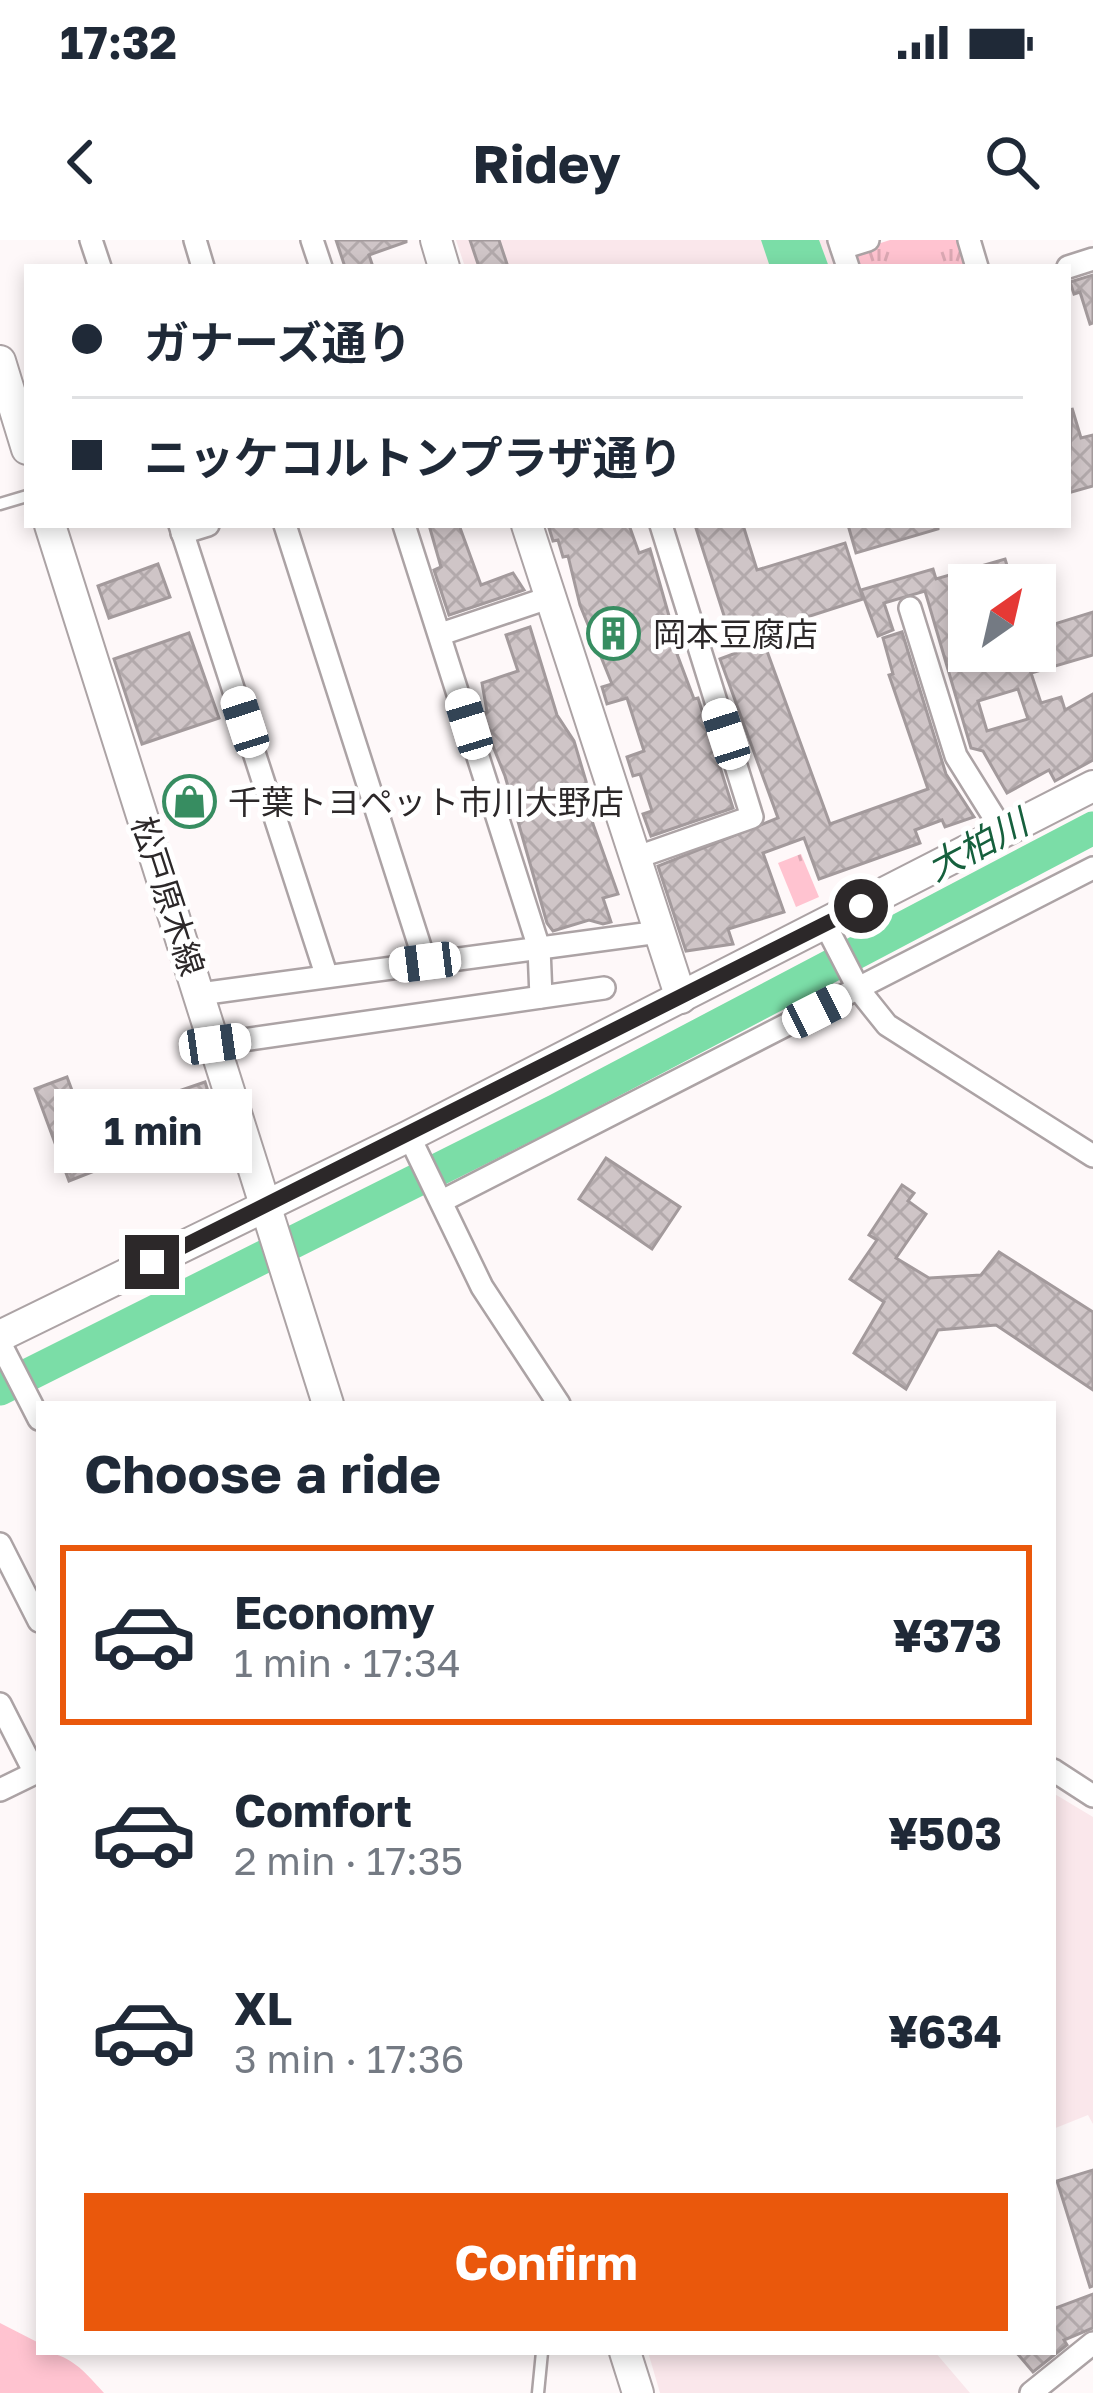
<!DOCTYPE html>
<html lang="en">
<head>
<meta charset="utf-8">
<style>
	:root { --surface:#fff; --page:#f6f6f7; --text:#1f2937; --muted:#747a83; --line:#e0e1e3; --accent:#ea580c }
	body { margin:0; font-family:"Golos Text","Noto Sans JP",sans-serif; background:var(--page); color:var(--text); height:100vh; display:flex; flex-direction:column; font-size:45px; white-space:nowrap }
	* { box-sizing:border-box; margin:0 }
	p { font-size:39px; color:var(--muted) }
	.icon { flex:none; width:66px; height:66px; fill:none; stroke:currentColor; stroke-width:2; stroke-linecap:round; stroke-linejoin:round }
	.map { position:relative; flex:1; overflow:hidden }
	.side { position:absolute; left:36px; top:1161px; width:1020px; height:954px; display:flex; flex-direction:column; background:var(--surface); border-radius:0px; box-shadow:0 6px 18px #0003 }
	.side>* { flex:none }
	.banner { position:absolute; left:24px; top:24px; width:1047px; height:264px; border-radius:0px; box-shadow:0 6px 18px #0003; display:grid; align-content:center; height:264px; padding:0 48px; background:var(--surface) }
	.needle { width:78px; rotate:34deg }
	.controls { position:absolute; left:948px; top:324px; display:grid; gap:24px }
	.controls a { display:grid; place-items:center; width:108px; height:108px; border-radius:0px; background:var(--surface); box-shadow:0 6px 18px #0003; font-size:60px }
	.end { position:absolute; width:54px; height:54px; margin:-27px; border:15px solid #2c2829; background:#fff; box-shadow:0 0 0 6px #fff }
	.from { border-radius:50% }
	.bubble { position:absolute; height:84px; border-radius:0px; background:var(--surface); box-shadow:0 6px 18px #0003; font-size:39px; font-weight:700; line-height:84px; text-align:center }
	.car { position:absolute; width:36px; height:72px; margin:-36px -18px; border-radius:15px; box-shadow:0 0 9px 3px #0007; background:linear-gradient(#fff 24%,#345 0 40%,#fff 0 76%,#345 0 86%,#fff 0) }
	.banner b { display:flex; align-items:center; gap:42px; height:114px; font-size:45px }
	.banner b+b { border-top:3px solid var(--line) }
	.banner i { width:30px; height:30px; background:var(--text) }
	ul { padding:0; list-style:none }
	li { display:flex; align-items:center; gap:36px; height:180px; margin:0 24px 18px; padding:0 24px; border:6px solid transparent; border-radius:0px }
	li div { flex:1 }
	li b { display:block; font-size:45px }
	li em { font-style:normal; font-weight:700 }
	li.selected { border-color:var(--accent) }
	li>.icon { width:108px; height:108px; stroke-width:1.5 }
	h2 { padding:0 48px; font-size:54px; line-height:144px }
	.cta { display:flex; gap:24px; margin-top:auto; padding:24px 48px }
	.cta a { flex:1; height:138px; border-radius:0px; background:var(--accent); color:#fff; font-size:48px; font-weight:700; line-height:138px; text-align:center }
	.status { display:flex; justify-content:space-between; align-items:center; height:84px; padding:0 60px; background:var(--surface); direction:ltr }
	.status svg { height:33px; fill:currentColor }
	header { display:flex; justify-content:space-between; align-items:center; height:156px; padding:0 48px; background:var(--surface); font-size:54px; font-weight:700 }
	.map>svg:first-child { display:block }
</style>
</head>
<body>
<div class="status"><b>17:32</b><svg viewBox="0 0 49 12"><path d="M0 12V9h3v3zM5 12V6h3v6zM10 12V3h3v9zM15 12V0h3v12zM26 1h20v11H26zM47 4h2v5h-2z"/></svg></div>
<header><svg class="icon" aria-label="back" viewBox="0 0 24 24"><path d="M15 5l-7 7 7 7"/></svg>Ridey<svg class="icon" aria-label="search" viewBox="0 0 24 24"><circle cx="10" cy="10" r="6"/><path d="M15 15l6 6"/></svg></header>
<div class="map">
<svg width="1093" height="2153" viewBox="0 0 1093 2153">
	<defs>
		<pattern id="grass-tufts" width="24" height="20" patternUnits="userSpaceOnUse" patternTransform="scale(3)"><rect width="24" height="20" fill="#ffc3d0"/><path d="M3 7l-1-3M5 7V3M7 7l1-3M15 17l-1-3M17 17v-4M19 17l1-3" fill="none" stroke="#dba8b3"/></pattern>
		<pattern id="building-cross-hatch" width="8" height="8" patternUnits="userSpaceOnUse" patternTransform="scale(3)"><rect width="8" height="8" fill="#cfc5c7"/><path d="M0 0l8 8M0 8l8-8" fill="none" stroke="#b2a9ab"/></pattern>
	</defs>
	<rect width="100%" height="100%" fill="#fef8f9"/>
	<g fill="#fae7eb">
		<path d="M456,0H831L839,27H465Z"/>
		<path d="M1053,1553L1093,1577V1884L1088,1875L1053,1889Z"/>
		<path d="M648,2112H935L970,2153H660Z"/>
	</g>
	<g fill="url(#grass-tufts)">
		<path d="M890,0H964L973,27H857L853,12Z"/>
		<path d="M801,614L819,657L796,667L778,623Z"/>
	</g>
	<path fill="#ffc3d0" d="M0,2083L39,2103V2112C69,2112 85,2132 104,2153H0Z"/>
	<path fill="#7bdda7" d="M761,0H819L829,27H770Z"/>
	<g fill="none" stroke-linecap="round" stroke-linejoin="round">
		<path stroke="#7bdda7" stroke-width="33" d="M0,1149L557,870L1093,588"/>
	</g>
	<g fill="url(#building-cross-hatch)" stroke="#a39a9c" stroke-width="3" fill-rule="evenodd">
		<path d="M336,0H406V2L369,15L373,27H345Z"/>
		<path d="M470,0H499L508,27H479Z"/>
		<path d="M1093,35V83L1090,84L1080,52L1074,54L1070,42Z"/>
		<path d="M1072,168L1081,198L1093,195V246L1068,253Z"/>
		<path d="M429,285H459L481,345L513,333L524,350L449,375L434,330L441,327Z"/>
		<path d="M553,285H629L639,313L650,309L673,390L678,389L684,409L677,414L694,459L698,458L733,568L651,596L643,574L652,571L640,534L633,536L627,517L644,511L627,458L607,464L602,447L612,444L580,365L568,316L563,317L558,300L553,301L549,288Z"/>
		<path d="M695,285H743L757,330L845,303L863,359L760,392L830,584L928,549L889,435L893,434L883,398L902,392L946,534L974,577L945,587L942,580L915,590L920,603L819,639L804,598L763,613L784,672L728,689L733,704L686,711L658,626L778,578L720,419L736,413Z"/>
		<path d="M848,285H938V289L856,313Z"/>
		<path d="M1005,319L1013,345H969V411H1035V390L1093,372V415L1031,433L1041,463L1061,457L1065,470L1093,454V520L1055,541L1049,530L1007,553L983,511L971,508L925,351L884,363L893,390L878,396L861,350L933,329L936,339ZM1018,449L1028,479L987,491L978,461Z"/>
		<path d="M158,324L170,357L109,378L98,346Z"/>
		<path d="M530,387L557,475L574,501L591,558L587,560L593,584L618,654L603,658L611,682L603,684L589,680L553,691L547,683L505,536L480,474L487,472L482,443L518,431L506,395Z"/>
		<path d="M189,393L219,478L142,504L114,419Z"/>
		<path d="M67,837L82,877L134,855L138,865L205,842L220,888L163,904L69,941L35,849Z"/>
		<path d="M606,918L680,967L652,1009L579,959Z"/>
		<path d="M902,945L914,953L908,961L926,974L896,1018L929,1038L981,1035L999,1012L1093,1072V1150L996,1085L938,1090L906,1149L854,1113L884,1062L850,1039L877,1000L869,995Z"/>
		<path d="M1093,1930V2046L1090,2047L1057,1941Z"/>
		<path d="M1093,2054V2088L1064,2100L1067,2105L1033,2132L1016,2112H1053V2069Z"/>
	</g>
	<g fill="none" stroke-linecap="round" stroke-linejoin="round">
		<defs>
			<g id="lane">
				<path d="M0,264L27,256"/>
				<path d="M538,2153L542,2112"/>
			</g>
			<g id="street">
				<path d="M91,0L100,27"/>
				<path d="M195,0L203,27"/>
				<path d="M312,0L321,27"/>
				<path d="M839,0L848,27"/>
				<path d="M969,0L977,27"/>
				<path d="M842,8L868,0"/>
				<path d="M1068,27L1093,19"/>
				<path d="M180,285L326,734"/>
				<path d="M285,285L425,722"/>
				<path d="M404,285L539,708L541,757"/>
				<path d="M182,293L208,285"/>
				<path d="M910,368L956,516L1004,593"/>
				<path d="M441,394L551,357"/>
				<path d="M635,618L752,577L661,285"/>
				<path d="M825,684L859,750L887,785L1093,916"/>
				<path d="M200,754L659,692"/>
				<path d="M215,804L604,748"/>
				<path d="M409,896L482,1047L559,1164"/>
				<path d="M442,961L1093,628"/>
				<path d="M0,1103L39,1179"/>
				<path d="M0,1304L39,1381"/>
				<path d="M0,1464L35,1533"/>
				<path d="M1053,1530L1093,1556"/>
				<path d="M0,1550L39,1531"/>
				<path d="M1031,2153L1093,2103"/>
			</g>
			<g id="secondary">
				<path d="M436,0L444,27"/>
				<path d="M0,121L27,209"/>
				<path d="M50,285L328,1164"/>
				<path d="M527,285L681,758"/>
				<path d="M0,1096L409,896L1093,546"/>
				<path d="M625,2112L638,2153"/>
			</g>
		</defs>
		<use href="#lane" stroke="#aca3a5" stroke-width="15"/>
		<use href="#street" stroke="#aca3a5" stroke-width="26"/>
		<use href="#secondary" stroke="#aca3a5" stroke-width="34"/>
		<use href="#lane" stroke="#fff" stroke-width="10"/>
		<use href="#street" stroke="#fff" stroke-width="21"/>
		<use href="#secondary" stroke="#fff" stroke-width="30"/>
	</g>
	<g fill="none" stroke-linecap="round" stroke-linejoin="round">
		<path stroke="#2c2829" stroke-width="15" d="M152,1022L861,666"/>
	</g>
	<defs>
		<symbol id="building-ring" viewBox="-11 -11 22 22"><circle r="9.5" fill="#fff" stroke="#378d61" stroke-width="1.5"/><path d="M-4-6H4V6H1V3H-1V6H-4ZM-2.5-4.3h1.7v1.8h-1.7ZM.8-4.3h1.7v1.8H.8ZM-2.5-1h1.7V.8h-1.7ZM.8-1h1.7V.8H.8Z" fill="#378d61"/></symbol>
		<symbol id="shop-ring" viewBox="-11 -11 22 22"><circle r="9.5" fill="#fff" stroke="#378d61" stroke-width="1.5"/><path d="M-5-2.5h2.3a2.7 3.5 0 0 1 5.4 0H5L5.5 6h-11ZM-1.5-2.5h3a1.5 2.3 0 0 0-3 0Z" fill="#378d61"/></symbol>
	</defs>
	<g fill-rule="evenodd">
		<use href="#building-ring" x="584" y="364" width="59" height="59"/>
		<use href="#shop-ring" x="160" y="532" width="59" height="59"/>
	</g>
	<g text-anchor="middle" stroke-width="10" stroke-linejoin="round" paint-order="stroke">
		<g font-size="33" fill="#2c2829" stroke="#fff" text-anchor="start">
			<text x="653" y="406">岡本豆腐店</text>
			<text x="228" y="574">千葉トヨペット市川大野店</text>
		</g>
		<g font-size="33" fill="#2c2829" stroke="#fff">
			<text transform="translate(168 656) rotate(72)" y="12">松戸原木線</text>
		</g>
		<g font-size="36" font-style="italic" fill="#16603d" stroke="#fff">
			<text transform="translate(977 605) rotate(-28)" y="13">大柏川</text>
		</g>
	</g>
</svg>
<div class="controls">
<a><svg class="needle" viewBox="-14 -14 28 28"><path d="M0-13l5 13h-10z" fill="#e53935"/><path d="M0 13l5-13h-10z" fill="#747a83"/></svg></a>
</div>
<i class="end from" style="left:861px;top:666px"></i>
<i class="end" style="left:152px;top:1022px"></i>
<div class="bubble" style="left:54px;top:849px;width:198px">1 min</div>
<i class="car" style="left:245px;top:482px;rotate:342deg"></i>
<i class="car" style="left:469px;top:484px;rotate:343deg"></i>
<i class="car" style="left:726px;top:494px;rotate:342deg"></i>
<i class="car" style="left:425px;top:722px;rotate:263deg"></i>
<i class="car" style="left:817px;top:771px;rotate:63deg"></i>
<i class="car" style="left:215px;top:804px;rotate:82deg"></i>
<div class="banner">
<b><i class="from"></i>ガナーズ通り</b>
<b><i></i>ニッケコルトンプラザ通り</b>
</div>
<section class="side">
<h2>Choose a ride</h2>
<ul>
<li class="selected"><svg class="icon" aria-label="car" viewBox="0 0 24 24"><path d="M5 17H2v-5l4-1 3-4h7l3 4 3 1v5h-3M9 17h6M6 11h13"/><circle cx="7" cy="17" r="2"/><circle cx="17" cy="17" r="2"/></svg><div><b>Economy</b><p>1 min · 17:34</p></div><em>¥373</em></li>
<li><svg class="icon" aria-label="car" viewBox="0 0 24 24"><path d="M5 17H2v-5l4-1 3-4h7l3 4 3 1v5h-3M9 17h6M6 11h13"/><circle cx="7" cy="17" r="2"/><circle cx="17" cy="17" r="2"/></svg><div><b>Comfort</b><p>2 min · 17:35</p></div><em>¥503</em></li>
<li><svg class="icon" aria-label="car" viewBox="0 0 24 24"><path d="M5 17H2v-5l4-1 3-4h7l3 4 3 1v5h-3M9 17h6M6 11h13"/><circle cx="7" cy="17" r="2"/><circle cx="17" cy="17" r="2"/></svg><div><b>XL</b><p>3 min · 17:36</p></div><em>¥634</em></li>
</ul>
<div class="cta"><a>Confirm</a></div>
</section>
</div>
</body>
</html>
